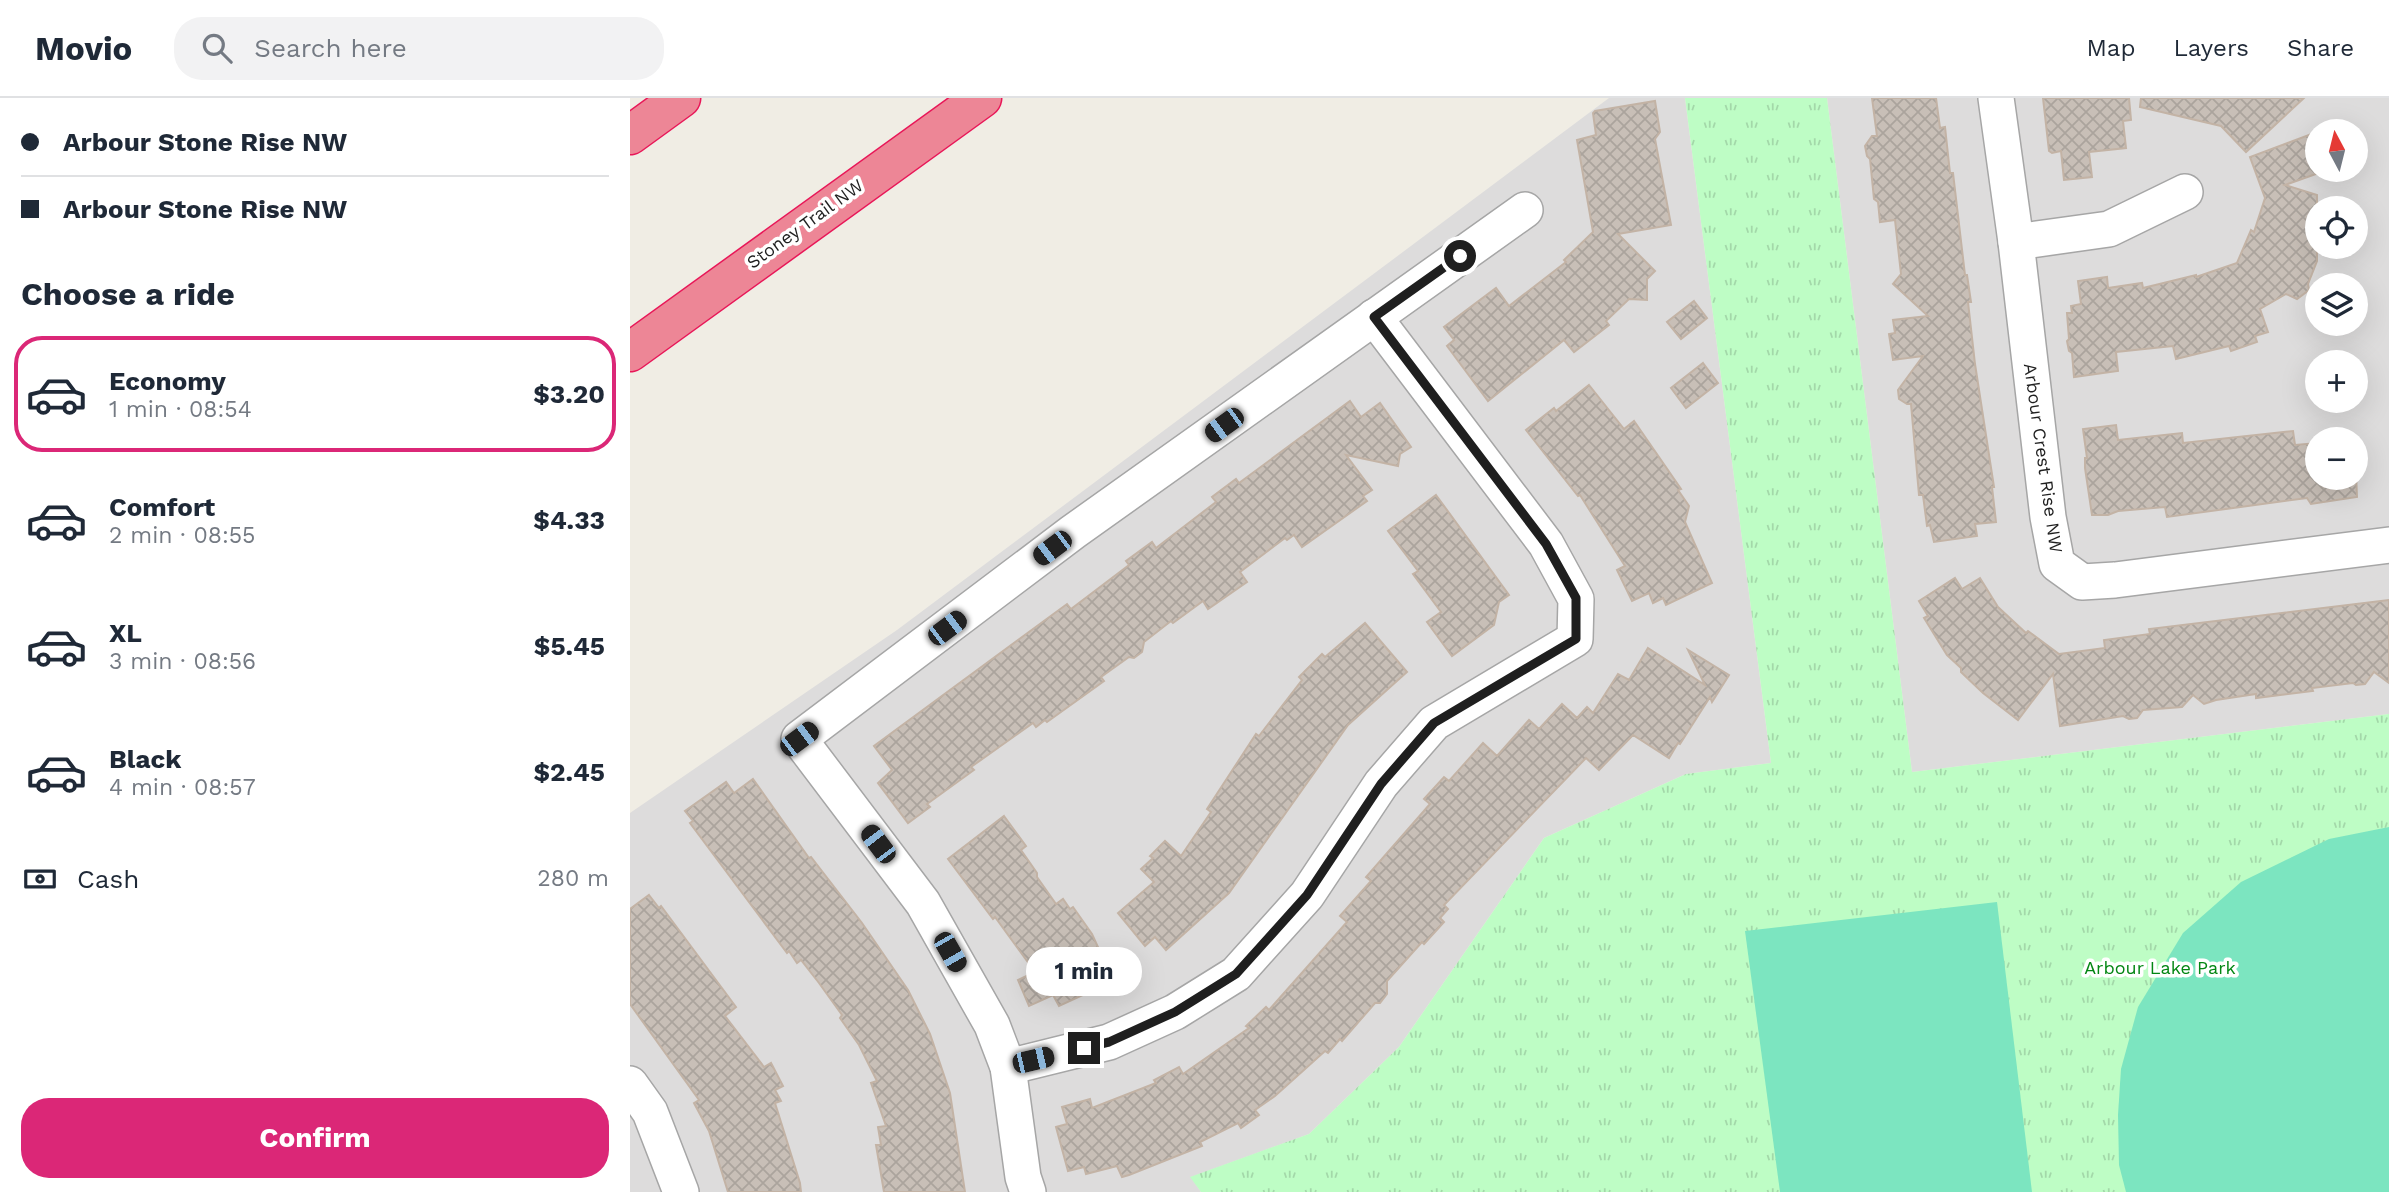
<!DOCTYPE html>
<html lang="en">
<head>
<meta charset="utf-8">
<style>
	:root { --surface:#fff; --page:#f2f2f3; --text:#1f2937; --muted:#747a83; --line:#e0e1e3; --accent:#db2777 }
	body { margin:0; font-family:"Work Sans",sans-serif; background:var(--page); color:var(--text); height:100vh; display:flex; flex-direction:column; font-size:26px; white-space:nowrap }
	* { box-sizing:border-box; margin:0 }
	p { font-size:23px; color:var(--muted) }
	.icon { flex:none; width:38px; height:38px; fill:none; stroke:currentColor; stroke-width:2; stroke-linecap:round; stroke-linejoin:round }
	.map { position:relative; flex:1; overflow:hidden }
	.drawer { display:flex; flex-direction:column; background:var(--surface); width:630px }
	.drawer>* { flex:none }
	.guide { display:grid; align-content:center; height:154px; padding:0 21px; background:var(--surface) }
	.needle { width:46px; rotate:353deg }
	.fabs { position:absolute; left:1675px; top:21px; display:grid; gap:14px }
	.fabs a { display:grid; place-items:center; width:63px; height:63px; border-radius:50%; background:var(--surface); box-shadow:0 7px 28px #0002; font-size:35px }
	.end { position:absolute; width:32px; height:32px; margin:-16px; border:9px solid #1f1f1f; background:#fff; box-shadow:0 0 0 4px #fff }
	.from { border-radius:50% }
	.bubble { position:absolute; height:49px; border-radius:24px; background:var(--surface); box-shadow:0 7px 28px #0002; font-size:23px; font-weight:700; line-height:49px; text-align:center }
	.car { position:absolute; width:21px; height:42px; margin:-21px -10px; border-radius:9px; box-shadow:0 0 5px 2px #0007; background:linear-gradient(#222 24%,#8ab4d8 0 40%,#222 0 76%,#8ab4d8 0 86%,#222 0) }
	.guide b { display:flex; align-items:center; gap:24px; height:66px; font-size:26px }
	.guide b+b { border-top:2px solid var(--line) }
	.guide i { width:18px; height:18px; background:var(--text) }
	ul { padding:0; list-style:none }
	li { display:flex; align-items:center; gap:21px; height:116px; margin:0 14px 10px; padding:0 7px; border:4px solid transparent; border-radius:28px }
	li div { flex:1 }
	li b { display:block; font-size:26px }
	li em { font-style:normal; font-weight:700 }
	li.selected { border-color:var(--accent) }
	li>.icon { width:63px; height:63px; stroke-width:1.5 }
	h2 { padding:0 21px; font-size:32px; line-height:84px }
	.pay { display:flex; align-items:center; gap:18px; height:77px; padding:0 21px; font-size:26px }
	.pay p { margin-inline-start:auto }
	.button { display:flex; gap:14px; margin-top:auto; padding:14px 21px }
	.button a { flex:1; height:80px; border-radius:28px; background:var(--accent); color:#fff; font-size:28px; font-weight:700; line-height:80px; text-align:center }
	header { display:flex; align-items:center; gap:42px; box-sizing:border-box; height:98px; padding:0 35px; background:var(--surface); border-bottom:2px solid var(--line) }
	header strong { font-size:33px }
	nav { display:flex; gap:38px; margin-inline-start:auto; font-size:24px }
	.search { width:490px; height:63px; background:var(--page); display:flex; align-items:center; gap:18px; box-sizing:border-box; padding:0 24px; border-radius:28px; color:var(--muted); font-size:26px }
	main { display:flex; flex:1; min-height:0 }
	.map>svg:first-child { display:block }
</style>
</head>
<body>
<header>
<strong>Movio</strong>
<div class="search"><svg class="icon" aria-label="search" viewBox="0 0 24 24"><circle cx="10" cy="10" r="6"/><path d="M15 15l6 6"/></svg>Search here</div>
<nav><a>Map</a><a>Layers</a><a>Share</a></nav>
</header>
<main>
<section class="drawer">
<div class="guide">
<b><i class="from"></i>Arbour Stone Rise NW</b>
<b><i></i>Arbour Stone Rise NW</b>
</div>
<h2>Choose a ride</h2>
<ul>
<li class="selected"><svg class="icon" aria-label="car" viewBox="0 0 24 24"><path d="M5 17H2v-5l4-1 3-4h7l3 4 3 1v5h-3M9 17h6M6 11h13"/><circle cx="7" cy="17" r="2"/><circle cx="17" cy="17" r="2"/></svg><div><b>Economy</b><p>1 min · 08:54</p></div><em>$3.20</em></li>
<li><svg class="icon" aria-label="car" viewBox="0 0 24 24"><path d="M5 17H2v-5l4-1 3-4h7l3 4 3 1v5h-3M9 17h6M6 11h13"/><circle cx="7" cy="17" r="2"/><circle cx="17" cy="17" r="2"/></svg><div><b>Comfort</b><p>2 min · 08:55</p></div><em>$4.33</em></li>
<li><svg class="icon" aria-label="car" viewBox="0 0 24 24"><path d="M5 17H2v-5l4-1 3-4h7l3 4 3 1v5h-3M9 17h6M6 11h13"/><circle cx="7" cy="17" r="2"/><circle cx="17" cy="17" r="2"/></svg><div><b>XL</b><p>3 min · 08:56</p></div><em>$5.45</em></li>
<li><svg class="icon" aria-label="car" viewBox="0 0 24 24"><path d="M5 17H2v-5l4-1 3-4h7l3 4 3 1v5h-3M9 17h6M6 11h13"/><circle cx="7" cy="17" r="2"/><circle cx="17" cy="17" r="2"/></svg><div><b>Black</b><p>4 min · 08:57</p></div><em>$2.45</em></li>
</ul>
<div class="pay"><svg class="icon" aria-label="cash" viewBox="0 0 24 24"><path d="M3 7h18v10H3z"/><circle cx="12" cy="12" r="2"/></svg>Cash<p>280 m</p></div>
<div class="button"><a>Confirm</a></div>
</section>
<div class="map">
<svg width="1759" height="1094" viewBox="0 0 1759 1094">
	<defs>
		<pattern id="park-tufts" width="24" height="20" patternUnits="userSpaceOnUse" patternTransform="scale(1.75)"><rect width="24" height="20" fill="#befdc5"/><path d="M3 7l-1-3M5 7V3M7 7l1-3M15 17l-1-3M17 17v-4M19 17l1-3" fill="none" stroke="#a3d8a9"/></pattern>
		<pattern id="building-cross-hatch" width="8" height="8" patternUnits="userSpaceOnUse" patternTransform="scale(1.75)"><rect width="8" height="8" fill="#c8bfb7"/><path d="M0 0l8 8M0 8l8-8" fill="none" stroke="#aba49d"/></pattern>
	</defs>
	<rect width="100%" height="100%" fill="#f0ede4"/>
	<g fill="#dddcdc" fill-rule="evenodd">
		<path d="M979,0H1055L1141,665L1056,676L914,740L769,949L679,1036L561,1079L571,1094H0V715L267,532Z"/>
		<path d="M1197,0H1759V616L1282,674ZM1687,33H1726V72H1687ZM1687,110H1726V149H1687ZM1687,187H1726V226H1687ZM1687,264H1726V303H1687ZM1687,341H1726V380H1687Z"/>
	</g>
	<path fill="url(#park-tufts)" d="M1055,0H1197L1282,674L1759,616V1094H571L560,1079L679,1036L769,949L914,740L1056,676L1141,665Z"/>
	<g fill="#7ce5c0">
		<path d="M1759,729V1094H1496L1489,1067L1488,1017L1491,971L1508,909L1553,835L1611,784L1699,741Z"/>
		<path d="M1367,804L1402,1094H1150L1115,833Z"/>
	</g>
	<g fill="url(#building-cross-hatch)" stroke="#c3b3a5" stroke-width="2">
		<path d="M1242,0H1306L1310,30L1315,29L1320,75H1323L1335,177H1337L1341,204H1338L1345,266L1364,389H1362L1366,424L1345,426L1347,438L1304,444L1300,427L1297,428L1293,397H1289L1281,306H1277L1269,301L1268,292L1293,258L1263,262L1259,236L1265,235L1263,222L1298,218L1263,186L1271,176L1265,122L1250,124L1248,104L1244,101L1240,61L1237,58L1235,48L1242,38H1247Z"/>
		<path d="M1413,0H1499L1501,22L1493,23L1496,50L1459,54L1462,79L1434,82L1431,53L1422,55L1419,53Z"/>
		<path d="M1511,0H1674L1616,54L1591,28L1510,9Z"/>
		<path d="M1025,3L1030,34L1025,41L1041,127L988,136L1025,173L1017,181V202L999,201L976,223L979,227L944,254L934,242L858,303L817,248L824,242L814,229L866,190L879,208L936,164L934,162L963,134L947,42L966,37L963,15L965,13Z"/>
		<path d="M1687,34V72H1697L1655,87L1687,97V163L1678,186L1679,192L1667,201L1656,196L1630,211L1638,234L1625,238L1627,244L1601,253L1599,248L1546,261L1543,248L1486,254L1488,273L1444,279L1442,255L1439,253L1437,243L1439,241L1437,215H1442L1441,208L1451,206L1448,183L1477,179L1478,190L1512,185L1513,190L1566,177V179L1607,165L1621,132L1624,134L1635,100L1620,59Z"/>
		<path d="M1064,203L1077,220L1051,241L1037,224Z"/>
		<path d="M1073,265L1088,285L1056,310L1041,290Z"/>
		<path d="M959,287L994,331L1004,323L1051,391L1048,392L1059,408L1055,424L1082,485L1036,507L1033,500L1023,505L1019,495L1002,503L987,472L995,468L950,397L948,398L896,332L924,310L926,313Z"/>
		<path d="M720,303L731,319L750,305L781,349L770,356L768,368L716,357L742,392L733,398L737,403L672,449L664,437L657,442L655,440L610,474L617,484L578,511L573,503L543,525L541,523L514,544L512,554L504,560L499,559L471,579L474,583L417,624L415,622L406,629L403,625L341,669L344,672L297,706L300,709L278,725L248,685L262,672L244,648L437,506L441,511L499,467L496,463L522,444L526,450L586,404L582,399L606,381L609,385Z"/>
		<path d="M1486,327L1488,342L1552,335L1553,345L1663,333L1665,347L1687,345V380H1726V375L1727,399L1681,406L1677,400L1537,419L1535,409L1488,413L1478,417H1462L1455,370V360H1457L1453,331Z"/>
		<path d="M806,397L879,497L869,504L864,527L822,558L797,524L811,514L783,476L788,473L758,433Z"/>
		<path d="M1325,480L1332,491L1350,480L1368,509L1396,535L1398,533L1429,556L1475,550L1474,542L1520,536L1519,531L1759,502V585L1744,574L1735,586L1726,587L1723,585L1682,590L1683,593L1626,600V596L1586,602L1574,606L1563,597L1552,609L1513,612L1507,620L1499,621L1493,618L1430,628L1423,576L1388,622L1353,595L1331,574V570L1317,557L1294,520L1298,518L1289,503Z"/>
		<path d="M735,525L777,574L718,627L599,795L536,852L525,839L515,848L488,815L524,784L511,771L523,760L520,758L535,743L551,758L581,714L577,711L626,636L629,638L672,582L669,579L692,556L695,559Z"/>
		<path d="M1018,550L1075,587L1058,552L1099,577L1082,604L1080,599L1050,646L1048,645L1039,660L1003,637L969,672L956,660L814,807L818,811L810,820L814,824L794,846L792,844L757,883V896L750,905H745L712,943L710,941L698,955L695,953L645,998L625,1012L629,1017L611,1030L608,1025L570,1044L572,1048L499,1077L492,1079L487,1068L456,1076L454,1069L438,1073L426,1029L437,1026L432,1009L460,1001L462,1010L526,985L524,982L549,969L553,976L619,930L616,928L636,909L639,912L717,824L710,818L741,783L736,779L800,706L794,701L814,679L819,683L853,645L867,658L899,622L909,631L932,606L947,620L957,609L963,615L988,576L999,582Z"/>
		<path d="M123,681L179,760L181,759L232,825L278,892L300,936L320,995L335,1094H254L246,1047H251L248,1029L256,1028L241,985L247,983L229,947L210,920L212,917L189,885L171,862L167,865L159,853L157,855L60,725L63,723L55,713L96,684L104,695Z"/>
		<path d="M374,718L396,748L391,752L407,775V779L426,806L433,801L440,811L443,809L462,836L478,871L474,873L479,885L429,908L423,897L399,908L388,882L405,874L365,819L363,821L318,761Z"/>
		<path d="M19,797L29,810L31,808L106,909L95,918L134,969L141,965L153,988L145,992L151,1003L145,1005L170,1085L171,1094H98L79,1033L64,1005L69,1002L0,906V811Z"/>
	</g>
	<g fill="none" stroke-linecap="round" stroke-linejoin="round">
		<defs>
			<g id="minor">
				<path d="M1366,0L1386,144L1418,419L1427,466L1452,484L1485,482L1759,447"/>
				<path d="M1386,144L1479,131L1555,94"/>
				<path d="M378,969L479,944L545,914L606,876L677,797L751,686L804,625L945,541L946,501L916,446L744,219"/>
				<path d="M0,986L20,1014L51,1094"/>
				<path d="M398,1094L393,1079L378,969L362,927L293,805L169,641L443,434L895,112"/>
			</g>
			<g id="highway">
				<path d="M0,37L51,0"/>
				<path d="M0,254L352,0"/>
			</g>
		</defs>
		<use href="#minor" stroke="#a6a6a6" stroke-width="38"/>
		<use href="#highway" stroke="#e81758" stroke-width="41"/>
		<use href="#minor" stroke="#fff" stroke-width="35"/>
		<use href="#highway" stroke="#ed8696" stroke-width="38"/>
	</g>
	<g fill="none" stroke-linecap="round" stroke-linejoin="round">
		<path stroke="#1f1f1f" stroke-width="9" d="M454,950L479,944L545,914L606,876L677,797L751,686L804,625L946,541V500L916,446L744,219L830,158"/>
	</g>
	<g text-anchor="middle" stroke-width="7" stroke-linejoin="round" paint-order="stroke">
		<g font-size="18" fill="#1f1f1f" stroke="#fff">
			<text transform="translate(175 126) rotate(-36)" y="6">Stoney Trail NW</text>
			<text transform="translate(1413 360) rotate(82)" y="6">Arbour Crest Rise NW</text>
		</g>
		<g font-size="18" fill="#038613" stroke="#fff">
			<text x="1530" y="876">Arbour Lake Park</text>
		</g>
	</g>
</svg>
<div class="fabs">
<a><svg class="needle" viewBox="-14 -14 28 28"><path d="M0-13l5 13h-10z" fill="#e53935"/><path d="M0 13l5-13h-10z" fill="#747a83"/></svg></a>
<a><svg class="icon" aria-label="locate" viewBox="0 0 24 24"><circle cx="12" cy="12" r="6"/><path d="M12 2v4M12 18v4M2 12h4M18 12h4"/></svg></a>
<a><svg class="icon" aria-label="layers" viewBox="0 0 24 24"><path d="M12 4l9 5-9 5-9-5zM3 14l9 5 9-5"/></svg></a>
<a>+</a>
<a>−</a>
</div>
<i class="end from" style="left:830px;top:158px"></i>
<i class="end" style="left:454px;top:950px"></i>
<div class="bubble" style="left:396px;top:849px;width:116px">1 min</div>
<i class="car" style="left:594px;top:327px;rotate:234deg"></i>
<i class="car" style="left:422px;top:450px;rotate:233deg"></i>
<i class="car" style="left:317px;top:530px;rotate:53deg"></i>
<i class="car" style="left:169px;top:641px;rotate:53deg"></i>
<i class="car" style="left:248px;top:746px;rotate:323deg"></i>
<i class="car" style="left:320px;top:854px;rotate:150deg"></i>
<i class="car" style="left:403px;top:962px;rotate:77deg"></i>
</div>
</main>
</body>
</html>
